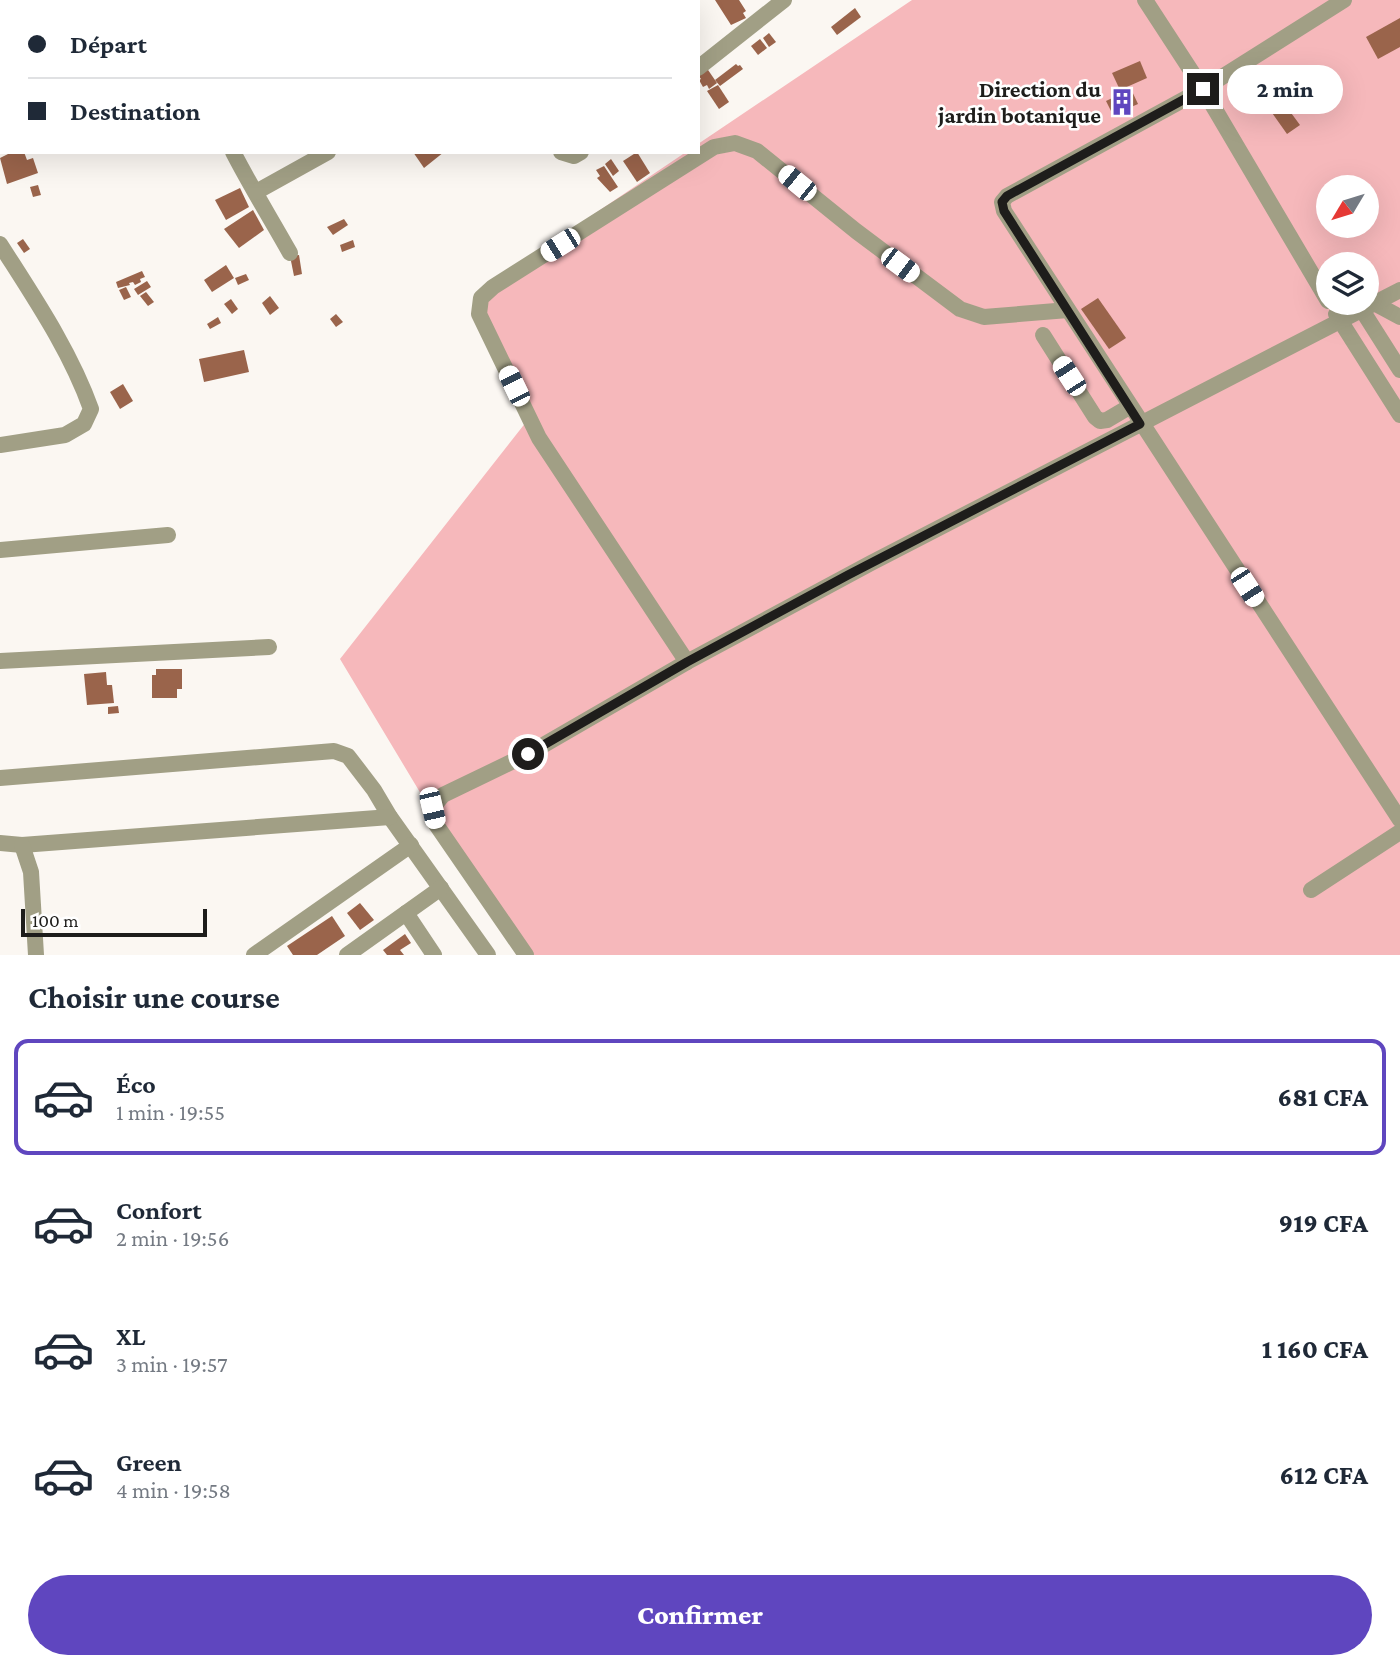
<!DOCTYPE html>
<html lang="fr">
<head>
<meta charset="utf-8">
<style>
	:root { --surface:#fff; --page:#f2f2f3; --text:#1f2937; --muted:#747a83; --line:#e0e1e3; --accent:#5f46bf }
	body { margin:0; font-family:"Crimson Pro",serif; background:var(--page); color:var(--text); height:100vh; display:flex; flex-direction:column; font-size:26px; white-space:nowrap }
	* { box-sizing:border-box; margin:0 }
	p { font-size:23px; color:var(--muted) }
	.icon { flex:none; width:38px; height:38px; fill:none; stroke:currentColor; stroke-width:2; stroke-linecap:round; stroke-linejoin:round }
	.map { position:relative; height:955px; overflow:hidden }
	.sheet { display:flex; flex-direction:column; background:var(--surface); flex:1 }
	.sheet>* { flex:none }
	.hud { position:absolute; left:0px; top:0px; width:700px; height:154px; box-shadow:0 7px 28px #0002; display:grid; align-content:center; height:154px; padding:0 28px; background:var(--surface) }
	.needle { width:46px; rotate:232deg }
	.fabs { position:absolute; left:1316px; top:175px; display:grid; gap:14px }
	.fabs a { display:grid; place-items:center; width:63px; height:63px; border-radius:50%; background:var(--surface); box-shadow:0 7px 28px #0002; font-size:35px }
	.scale { position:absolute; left:21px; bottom:18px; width:186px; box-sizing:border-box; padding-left:7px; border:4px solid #1e1d1b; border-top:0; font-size:19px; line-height:24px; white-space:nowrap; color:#1e1d1b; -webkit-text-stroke:5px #fff; paint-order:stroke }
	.end { position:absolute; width:32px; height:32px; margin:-16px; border:9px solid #1e1d1b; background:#fff; box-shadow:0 0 0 4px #fff }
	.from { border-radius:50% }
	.bubble { position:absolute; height:49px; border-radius:24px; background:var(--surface); box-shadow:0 7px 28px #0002; font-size:23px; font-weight:800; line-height:49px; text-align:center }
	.car { position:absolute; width:21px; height:42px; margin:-21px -10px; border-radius:9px; box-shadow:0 0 5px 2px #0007; background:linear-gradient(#fff 24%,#345 0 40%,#fff 0 76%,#345 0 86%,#fff 0) }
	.hud b { display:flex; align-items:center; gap:24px; height:66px; font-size:26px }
	.hud b+b { border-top:2px solid var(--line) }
	.hud i { width:18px; height:18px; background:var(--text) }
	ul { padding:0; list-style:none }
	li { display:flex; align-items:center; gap:21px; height:116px; margin:0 14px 10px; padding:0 14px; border:4px solid transparent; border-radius:14px }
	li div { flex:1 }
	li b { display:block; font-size:26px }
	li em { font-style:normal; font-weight:800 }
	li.on { border-color:var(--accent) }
	li>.icon { width:63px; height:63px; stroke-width:1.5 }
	h2 { padding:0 28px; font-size:32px; line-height:84px }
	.cta { display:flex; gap:14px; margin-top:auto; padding:14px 28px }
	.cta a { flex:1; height:80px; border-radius:42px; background:var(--accent); color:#fff; font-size:28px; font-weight:800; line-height:80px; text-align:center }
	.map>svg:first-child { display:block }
</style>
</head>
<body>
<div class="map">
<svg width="1400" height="955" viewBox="0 0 1400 955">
	<rect width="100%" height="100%" fill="#fbf7f2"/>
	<path fill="#f6b8bb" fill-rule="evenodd" d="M912,0H1400V955H530L427,804L340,659L534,412L477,293L686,152H698V144ZM1328,187H1367V226H1328ZM1328,264H1367V303H1328Z"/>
	<g fill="#9a644b">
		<path d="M715,0H739L746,11L743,13L746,18L731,25Z"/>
		<path d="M855,8L861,17L837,35L831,27Z"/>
		<path d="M1400,18V47L1378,59L1366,37Z"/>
		<path d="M769,33L776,42L769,47L763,38Z"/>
		<path d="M760,39L767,48L758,55L751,46Z"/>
		<path d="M1140,61L1147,78L1120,90L1112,73Z"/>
		<path d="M736,64L738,66L740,65L743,69L720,86L715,80Z"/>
		<path d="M706,67L717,83L709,89L707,85L703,87L699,80L701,79L698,75Z"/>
		<path d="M1258,67L1276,92L1280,88L1288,99L1283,102L1300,125L1287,134L1246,76Z"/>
		<path d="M718,85L729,102L719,109L707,91Z"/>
		<path d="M1131,89L1138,104L1113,115L1106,101Z"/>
		<path d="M12,152H24L27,160L33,158L38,173L7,184L0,158Z"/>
		<path d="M413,152H444L424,168Z"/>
		<path d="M637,152L650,173L637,182L623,161Z"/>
		<path d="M611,159L619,171L613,176L605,164Z"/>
		<path d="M604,166L618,187L610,192L597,178L600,176L596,170Z"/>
		<path d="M38,185L41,195L33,197L30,187Z"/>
		<path d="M240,188L249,207L226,220L215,200Z"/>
		<path d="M253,210L264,230L239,248L224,229Z"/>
		<path d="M344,219L348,225L333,235L327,227Z"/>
		<path d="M23,239L30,249L24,253L17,243Z"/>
		<path d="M353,240L355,247L342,252L340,245Z"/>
		<path d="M299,255L302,274L294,276L290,256Z"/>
		<path d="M226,265L234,278L212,292L204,280Z"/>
		<path d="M142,271L145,277L140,279L141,282L135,285L133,282L129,283L130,285L118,288L116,282Z"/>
		<path d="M246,274L249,280L238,285L235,278Z"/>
		<path d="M147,281L151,287L138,295L134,289Z"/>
		<path d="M126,287L131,297L124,300L119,290Z"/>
		<path d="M146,292L154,302L148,306L140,296Z"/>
		<path d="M270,296L279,308L270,315L262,303Z"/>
		<path d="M1098,298L1126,338L1109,349L1081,309Z"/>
		<path d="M231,299L238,309L232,314L224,304Z"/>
		<path d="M336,314L343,322L336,327L330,319Z"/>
		<path d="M218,317L221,323L210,329L207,324Z"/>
		<path d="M244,350L249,372L204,382L199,359Z"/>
		<path d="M123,384L133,401L120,409L110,392Z"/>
		<path d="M156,669H182V689H177V698H152V675H156Z"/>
		<path d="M106,672L107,685H112L114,703L87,705L84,674Z"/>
		<path d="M118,706L119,713L108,714V707Z"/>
		<path d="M360,903L374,920L360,930L347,913Z"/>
		<path d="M332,916L345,936L317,955H293L287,946Z"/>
		<path d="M405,934L411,943L400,950L404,955H387L383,950Z"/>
	</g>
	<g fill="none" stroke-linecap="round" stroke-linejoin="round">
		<g stroke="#a19f85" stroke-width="16">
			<path d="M158,0L159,2"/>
			<path d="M468,0L470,2"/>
			<path d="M1145,0L1203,89L1328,301"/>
			<path d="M1344,0L1203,89L1007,196L1002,202L1004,211L1400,820"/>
			<path d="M577,2L580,0"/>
			<path d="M698,68L784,0"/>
			<path d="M233,152C251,187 271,219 290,253"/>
			<path d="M561,152L574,156L581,152"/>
			<path d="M256,192L328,152"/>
			<path d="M0,244C33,296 70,350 91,409L84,424L65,435L0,445"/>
			<path d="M1374,303L1400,317"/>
			<path d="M1362,310L1400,370"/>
			<path d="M1336,314L1400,415"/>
			<path d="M1043,335L1095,417L1100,421L1107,420L1129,407"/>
			<path d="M0,550L168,535"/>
			<path d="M0,661L269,647"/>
			<path d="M687,662L539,438L479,314L481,298L493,287L714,147L735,143L757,151L856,231L960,309L984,317L1068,310"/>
			<path d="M0,778L334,751L348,756L374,790L390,817L488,955"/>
			<path d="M0,843L22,845L390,817"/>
			<path d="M22,845L31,872L36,955"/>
			<path d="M1311,890L1400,832"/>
			<path d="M406,913L434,955"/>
			<path d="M254,955L411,845"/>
			<path d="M347,955L441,888"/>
			<path d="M526,955L435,823L432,808L443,795L528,754L687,662L871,563L1400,290"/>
		</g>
	</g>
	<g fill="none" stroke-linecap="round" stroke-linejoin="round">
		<path stroke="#1e1d1b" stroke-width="9" d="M528,754L687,662L848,575L1140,424L1004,211L1002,202L1007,196L1203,89"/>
	</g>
	<defs>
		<symbol id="building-bare" viewBox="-9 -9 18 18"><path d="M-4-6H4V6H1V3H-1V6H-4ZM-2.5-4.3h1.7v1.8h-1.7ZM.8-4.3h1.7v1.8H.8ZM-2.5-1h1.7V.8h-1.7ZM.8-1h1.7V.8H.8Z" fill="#5f46bf" stroke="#fff" stroke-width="2.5" paint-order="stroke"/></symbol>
	</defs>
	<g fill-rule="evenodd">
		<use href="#building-bare" x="1103" y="83" width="38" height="38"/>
	</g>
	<g text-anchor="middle" stroke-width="5" stroke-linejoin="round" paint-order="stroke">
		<g font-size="23" font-weight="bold" fill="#1e1d1b" stroke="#fff" text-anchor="end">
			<text x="1101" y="97">Direction du<tspan x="1101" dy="26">jardin botanique</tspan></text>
		</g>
	</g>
</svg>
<div class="fabs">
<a><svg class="needle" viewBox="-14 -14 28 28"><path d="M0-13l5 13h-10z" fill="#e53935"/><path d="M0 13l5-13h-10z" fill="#747a83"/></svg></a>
<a><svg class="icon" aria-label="layers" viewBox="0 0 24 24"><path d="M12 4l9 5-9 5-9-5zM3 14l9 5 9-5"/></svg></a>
</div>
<div class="scale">100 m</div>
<i class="end from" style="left:528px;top:754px"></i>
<i class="end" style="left:1203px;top:89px"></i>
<div class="bubble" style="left:1227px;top:65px;width:116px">2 min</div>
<i class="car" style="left:797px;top:183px;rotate:309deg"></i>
<i class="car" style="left:560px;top:245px;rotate:238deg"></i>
<i class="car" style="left:900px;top:265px;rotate:127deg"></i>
<i class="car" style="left:1069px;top:376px;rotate:327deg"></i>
<i class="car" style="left:514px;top:386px;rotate:334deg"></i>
<i class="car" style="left:1247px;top:587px;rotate:147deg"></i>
<i class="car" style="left:432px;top:808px;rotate:167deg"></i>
<div class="hud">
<b><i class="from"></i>Départ</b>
<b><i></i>Destination</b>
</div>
</div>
<section class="sheet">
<h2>Choisir une course</h2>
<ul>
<li class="on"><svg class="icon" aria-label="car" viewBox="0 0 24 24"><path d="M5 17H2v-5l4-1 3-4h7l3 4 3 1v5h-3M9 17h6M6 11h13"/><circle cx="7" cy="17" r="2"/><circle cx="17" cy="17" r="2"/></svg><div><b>Éco</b><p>1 min · 19:55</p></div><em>681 CFA</em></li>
<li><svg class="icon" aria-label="car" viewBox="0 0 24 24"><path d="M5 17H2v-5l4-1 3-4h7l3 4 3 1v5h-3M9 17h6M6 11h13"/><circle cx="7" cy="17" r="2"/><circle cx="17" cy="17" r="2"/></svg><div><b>Confort</b><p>2 min · 19:56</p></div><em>919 CFA</em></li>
<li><svg class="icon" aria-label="car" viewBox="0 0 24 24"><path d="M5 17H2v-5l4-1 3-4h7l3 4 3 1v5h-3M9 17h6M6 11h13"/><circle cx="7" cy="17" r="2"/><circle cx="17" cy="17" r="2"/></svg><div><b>XL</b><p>3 min · 19:57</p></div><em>1 160 CFA</em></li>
<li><svg class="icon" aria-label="car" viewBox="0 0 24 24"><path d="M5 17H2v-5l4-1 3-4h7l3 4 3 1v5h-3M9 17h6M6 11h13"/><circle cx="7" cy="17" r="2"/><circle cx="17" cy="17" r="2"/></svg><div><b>Green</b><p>4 min · 19:58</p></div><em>612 CFA</em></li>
</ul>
<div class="cta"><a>Confirmer</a></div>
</section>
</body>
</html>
